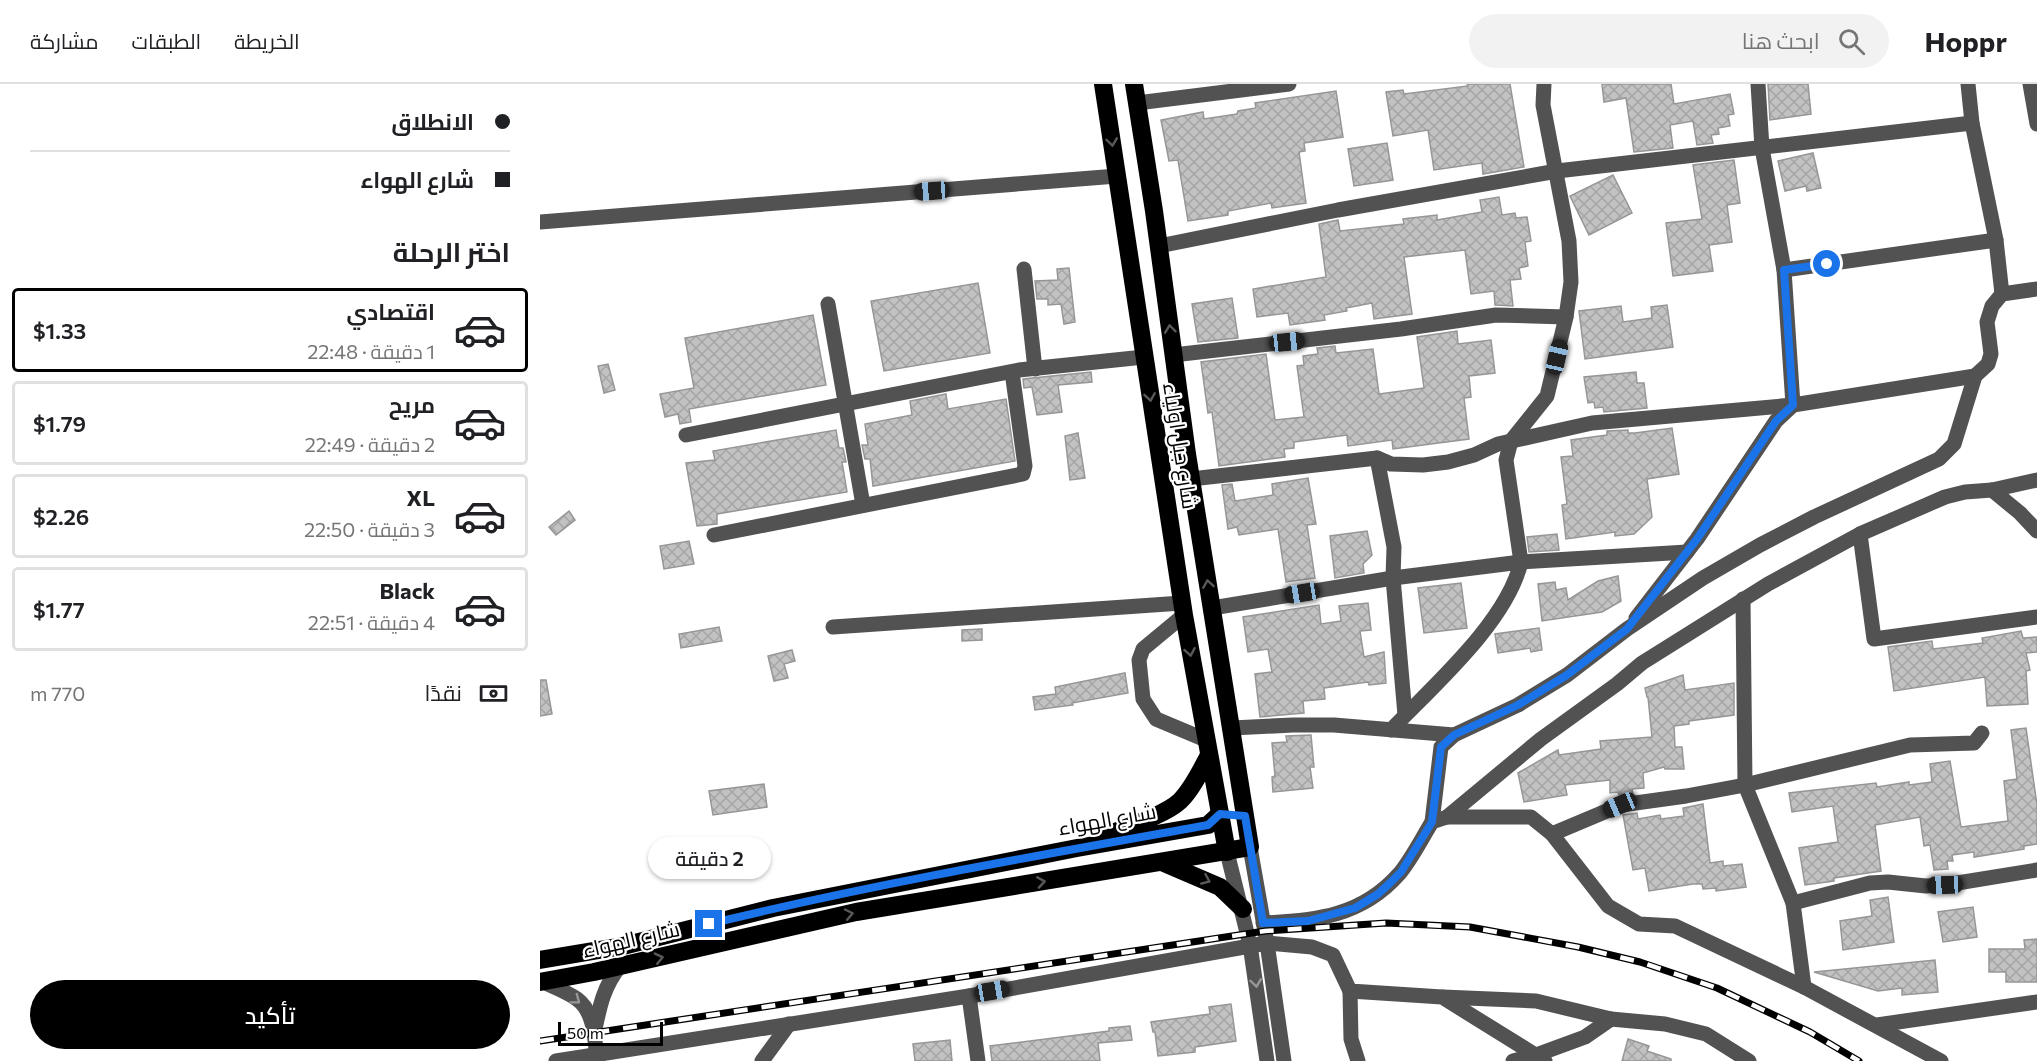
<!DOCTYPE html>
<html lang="ar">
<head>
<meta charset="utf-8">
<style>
	:root { --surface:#fff; --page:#f2f2f2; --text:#202124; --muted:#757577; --line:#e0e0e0; --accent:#000 }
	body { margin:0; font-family:Commissioner,Cairo,sans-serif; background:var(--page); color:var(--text); direction:rtl; height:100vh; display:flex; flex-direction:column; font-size:22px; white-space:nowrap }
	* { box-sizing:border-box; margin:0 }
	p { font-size:20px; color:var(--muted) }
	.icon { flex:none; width:33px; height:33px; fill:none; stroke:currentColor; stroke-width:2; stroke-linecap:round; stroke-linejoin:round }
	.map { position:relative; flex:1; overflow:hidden; direction:ltr }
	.sheet { display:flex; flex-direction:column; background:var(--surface); width:540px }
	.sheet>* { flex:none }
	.top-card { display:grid; align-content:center; height:132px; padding:0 30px; background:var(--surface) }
	.scale { position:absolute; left:18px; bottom:15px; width:105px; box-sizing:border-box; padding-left:6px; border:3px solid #000; border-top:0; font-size:16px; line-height:21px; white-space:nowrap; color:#000; -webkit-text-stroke:4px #fff; paint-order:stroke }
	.end { position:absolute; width:27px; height:27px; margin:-14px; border:8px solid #1a73e8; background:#fff; box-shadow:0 0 0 3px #fff }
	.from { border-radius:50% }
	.bubble { position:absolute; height:42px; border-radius:21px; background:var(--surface); box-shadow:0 2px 4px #0004; font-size:20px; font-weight:600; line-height:42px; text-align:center; direction:rtl }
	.car { position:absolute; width:18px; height:36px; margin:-18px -9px; border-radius:8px; box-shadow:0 0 4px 2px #0007; background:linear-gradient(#222 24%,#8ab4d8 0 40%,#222 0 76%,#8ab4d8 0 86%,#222 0) }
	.top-card b { display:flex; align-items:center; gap:21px; height:57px; font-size:22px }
	.top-card b+b { border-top:2px solid var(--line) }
	.top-card i { width:15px; height:15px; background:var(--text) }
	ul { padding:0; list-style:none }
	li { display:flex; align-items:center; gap:18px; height:84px; margin:0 12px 9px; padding:0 18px; border:3px solid var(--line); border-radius:6px }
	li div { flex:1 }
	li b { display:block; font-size:22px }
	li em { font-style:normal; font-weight:600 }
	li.active { border-color:var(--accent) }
	li>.icon { width:54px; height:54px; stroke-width:1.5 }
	h2 { padding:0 30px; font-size:27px; line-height:72px }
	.pay { display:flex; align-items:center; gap:15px; height:66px; padding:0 30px; font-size:22px }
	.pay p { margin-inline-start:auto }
	.action { display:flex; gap:12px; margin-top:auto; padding:12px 30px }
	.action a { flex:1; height:69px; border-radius:36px; background:var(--accent); color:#fff; font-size:24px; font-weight:600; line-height:69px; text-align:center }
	header { display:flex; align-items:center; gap:36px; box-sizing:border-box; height:84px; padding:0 30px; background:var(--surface); border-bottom:2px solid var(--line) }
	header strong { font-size:28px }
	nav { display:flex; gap:33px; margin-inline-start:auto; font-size:21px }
	.search { width:420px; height:54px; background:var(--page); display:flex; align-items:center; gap:15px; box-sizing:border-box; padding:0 21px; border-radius:33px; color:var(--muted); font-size:22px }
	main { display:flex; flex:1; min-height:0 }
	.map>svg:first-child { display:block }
</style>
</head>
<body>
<header>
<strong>Hoppr</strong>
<div class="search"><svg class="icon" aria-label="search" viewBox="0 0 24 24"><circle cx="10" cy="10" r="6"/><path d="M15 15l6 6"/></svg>ابحث هنا</div>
<nav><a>الخريطة</a><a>الطبقات</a><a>مشاركة</a></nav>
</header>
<main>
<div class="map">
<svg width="1497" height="977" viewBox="0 0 1497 977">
	<defs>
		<pattern id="building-cross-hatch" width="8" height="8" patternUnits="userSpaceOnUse" patternTransform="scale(1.5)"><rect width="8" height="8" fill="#c2c2c2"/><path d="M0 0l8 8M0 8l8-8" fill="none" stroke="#a5a5a5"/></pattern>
	</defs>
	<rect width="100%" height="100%" fill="#fff"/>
	<g fill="url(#building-cross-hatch)" stroke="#969696" stroke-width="1.5">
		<path d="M927,0H970L984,83L943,90L942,79L894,86L888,46L853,52L846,8L863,6L864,10L928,2Z"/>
		<path d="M1062,0H1131L1134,20L1190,10L1194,30L1188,31L1190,42L1178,44L1179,50L1171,51L1173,59L1157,61L1153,37L1130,41L1133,64L1094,68L1086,14L1064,18Z"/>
		<path d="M1228,0H1268L1271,30L1230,36Z"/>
		<path d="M796,7L803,53L764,59L765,67L759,68L766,119L732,124L731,119L688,127V131L648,137L638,76L629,77L621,36L663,28L664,35L697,30L698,27L716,24L715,19Z"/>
		<path d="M847,59L853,96L814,102L808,65Z"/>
		<path d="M1273,69L1281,104L1267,107L1266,102L1245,107L1238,77Z"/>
		<path d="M1194,76L1200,119L1187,121L1192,158L1169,161L1173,187L1133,192L1126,139L1162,135L1153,81Z"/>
		<path d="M1073,91L1092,129L1049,151L1030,112Z"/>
		<path d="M959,113L962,131L975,129L976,134L987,133L991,157L985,158L988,182L979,184L981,195L970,196L973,222L955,221L954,207L931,210L925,166L864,173L872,230L834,235L832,219L806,224L807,227L784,231L785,236L750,241L748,229L717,233L713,205L786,193L779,140L798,136L800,147L864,140L863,135L897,131V136L942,128L940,116Z"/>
		<path d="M529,184L535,238L524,240L521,220L508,221V215H497L495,197L518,196L517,185Z"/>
		<path d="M438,199L450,269L344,287L331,217Z"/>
		<path d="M692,214L698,254L658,258L652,220Z"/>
		<path d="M1127,221L1133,263L1045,275L1039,227L1081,222L1083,238L1112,234L1111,223Z"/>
		<path d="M273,231L286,301L149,325L151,338L140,340L138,330L125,333L120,310L154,304L145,254Z"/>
		<path d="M917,247L918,260L951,256L955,289L929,292L931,313L924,314L929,355L853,365L852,356L808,362L807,351L754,358V364L744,365L745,373L679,382L672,328L668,329L661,278L726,270L735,336L764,333L757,282L764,281L763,272L778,270L777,264L795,262L796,269L833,265L839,310L884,304L877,253Z"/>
		<path d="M68,280L75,306L64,309L58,282Z"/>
		<path d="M551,288L552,298L518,301L522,328L497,331L492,303L484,304L483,295Z"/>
		<path d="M1096,288L1097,299H1104L1107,324L1064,328L1063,323L1055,324L1054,318L1048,319L1044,293Z"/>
		<path d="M406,310L408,325L466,315L475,377L333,402L330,375H325L322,361H328L325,340L372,331L370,317Z"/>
		<path d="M1132,344L1139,390L1107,395L1112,433L1094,450L1075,452V448L1026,455L1022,421L1027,420L1021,373L1033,372L1031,356L1067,351V347L1088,346V349H1095Z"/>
		<path d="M296,346L299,364H303L306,378H302L307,408L177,430V440L157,442L146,379L175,376L173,367Z"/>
		<path d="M538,349L545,394L530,396L525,352Z"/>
		<path d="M768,394L776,440L767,441L775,494L746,498L738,445L699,451L697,443L688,445L682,401L692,400L695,417L733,411L732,400Z"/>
		<path d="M29,427L35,436L16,451L9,443Z"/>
		<path d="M827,447L832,471L823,480L824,489L795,494L790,452Z"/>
		<path d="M1017,450L1019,466L989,468L987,453Z"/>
		<path d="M149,457L154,480L124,485L120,462Z"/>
		<path d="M1078,492L1081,517L1062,528L1002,537L998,500L1015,498L1016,506L1026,504L1028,516L1058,497Z"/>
		<path d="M921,499L927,544L884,549L878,504Z"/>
		<path d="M828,519L831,546L820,547L824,573L844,568L846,599L829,601L828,598L784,604L785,615L763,617L764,629L720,633L715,590L732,588L728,565L708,568L703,533L779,521L781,540L801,537L799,522Z"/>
		<path d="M179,543L182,557L141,564L139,550Z"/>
		<path d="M999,544L1002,566L991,568L990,564L958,569L955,550Z"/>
		<path d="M442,545V556L422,557V546Z"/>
		<path d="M1481,547L1483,554L1497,553V568L1486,569L1490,586L1486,587L1488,620L1447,622L1445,593L1354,607L1348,563L1392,557L1393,565L1443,559L1442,554Z"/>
		<path d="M252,566L255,577L244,580L248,594L234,597L228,572Z"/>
		<path d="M585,589L588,609L532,619L533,621L495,626L493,613L516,610L515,603Z"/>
		<path d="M1143,591L1145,606L1194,599V631L1149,637V640L1134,642L1135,663H1142L1144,685H1125L1124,683L1103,689L1104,704L1092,705L1093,710L1079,711L1078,708L1070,709V696L1025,701L1027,711L984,718L978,689L1018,666L1019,671L1061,665L1060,657L1112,653L1108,613H1107L1105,604Z"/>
		<path d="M0,596H6L12,630L0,632Z"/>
		<path d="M1486,644L1497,721V760L1484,762V765L1434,773V768L1412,771L1413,777H1407L1408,785L1394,786L1390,761L1384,762L1380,733L1335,741L1341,787L1294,794V797L1265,801L1259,764L1298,758L1293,722L1252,728L1249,709L1336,699L1337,703L1369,698V701L1392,698L1390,680L1410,677L1421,743L1468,737L1464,697L1477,695L1471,646Z"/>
		<path d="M771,651L774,683H770L773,704L733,708L732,693L735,692L732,659L747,658L746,652Z"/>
		<path d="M224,700L227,723L173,731L169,707Z"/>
		<path d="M1163,720L1170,779L1183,777V782L1202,780L1206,803L1176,807V804L1163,805L1162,800H1153L1109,807L1105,784L1093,786L1083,731L1097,729L1098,735L1120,731L1121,735L1144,732L1143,724Z"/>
		<path d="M1348,813L1354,858L1303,866L1300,837L1332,832L1330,816Z"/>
		<path d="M1433,823L1437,853L1403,858L1398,828Z"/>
		<path d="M1497,855V898H1466V888H1449V865H1485L1484,856Z"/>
		<path d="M1395,876L1398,908L1362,911V904L1338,907L1274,888Z"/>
		<path d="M691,920L696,957L655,963V968L618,972L615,948H613L611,938L670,930L669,923Z"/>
		<path d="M590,942L592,956L558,959L560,977H452L450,962L569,947V944Z"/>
		<path d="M1088,955L1109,962L1107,967L1131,975V977H1082Z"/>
		<path d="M410,956L412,977H375L373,960Z"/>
	</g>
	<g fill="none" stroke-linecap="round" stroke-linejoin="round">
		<g stroke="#525252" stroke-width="15">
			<path d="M1428,0L1432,39L1456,156L1462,210"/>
			<path d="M1490,0L1497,40"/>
			<path d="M597,19L749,0"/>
			<path d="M0,138L577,92"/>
			<path d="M619,162L798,126L1017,87L1432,39"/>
			<path d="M484,185L495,285"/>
			<path d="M1244,186L1456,156"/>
			<path d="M288,220L323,421"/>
			<path d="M633,271L861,245L956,231L1026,233"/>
			<path d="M146,351L479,286L604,273"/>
			<path d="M837,374L854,463L853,494L865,631"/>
			<path d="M651,395L837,374L851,380L883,381L908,378L934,371L958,360L1052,339L1253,321L1435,292"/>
			<path d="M1452,406L1480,429L1497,447"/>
			<path d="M1320,450L1334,555L1497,533"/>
			<path d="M174,451L483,390L485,382L472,288"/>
			<path d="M1203,515L1205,701L1253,819L1264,903"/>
			<path d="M672,524L853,494L981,478L1147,468"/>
			<path d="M644,531L603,565L599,576L603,615L616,635L666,656"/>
			<path d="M1096,534L1157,455L1236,337L1253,321L1244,186L1222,64L1218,0"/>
			<path d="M293,543L642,519"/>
			<path d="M692,644L753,641H794L914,651"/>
			<path d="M851,646C893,602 967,538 981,478L966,376L971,357L1007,312L1026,233L1031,198L1029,157L1003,21L1004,0"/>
			<path d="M907,733H991L1012,750L1068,822L1099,840L1135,842L1264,903L1401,977"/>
			<path d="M892,738L901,663L914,651L978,621L1027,591L1087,545L1163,494L1220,461L1274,433L1399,375L1414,360L1435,292L1448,280L1451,270L1447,238L1452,222L1462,210L1497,205"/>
			<path d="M1012,750L1081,721L1146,712L1205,701L1370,661L1434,659L1442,649"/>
			<path d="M710,763L727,859L744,977"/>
			<path d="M687,768L710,861L727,977"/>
			<path d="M1253,819L1330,799L1348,798L1386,802L1405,801L1497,786"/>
			<path d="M723,839C776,837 822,832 859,790C871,776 882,754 892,738L907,733L1001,655L1077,600L1102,579L1228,500L1320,450L1405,413L1425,408L1452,406L1497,396"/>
			<path d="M3,898C14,903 27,908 37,915C55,928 55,957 57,977"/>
			<path d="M810,907L811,955L818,977"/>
			<path d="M429,912L438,977"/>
			<path d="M903,913L996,917L1071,935L1125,940L1166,950L1209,977"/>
			<path d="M1337,941L1497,918"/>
			<path d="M55,945C60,921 64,902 80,882"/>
			<path d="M16,977L429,912L727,859L772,863L793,871L810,907L902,913L1005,977"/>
			<path d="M222,977L249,940"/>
			<path d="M973,977L996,971L1045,953L1071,935"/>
		</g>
		<g stroke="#000" stroke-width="18">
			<path d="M563,0L644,531L687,768"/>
			<path d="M567,751C587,743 625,731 640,717C652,705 660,688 668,673"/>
			<path d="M624,779L680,803L703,825"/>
			<path d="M0,876L83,862L233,824L537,764L668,741L680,730"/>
			<path d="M0,898L54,888L316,828L710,763L647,370L614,127L594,0"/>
		</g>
		<defs>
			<path id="rail" d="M0,957L725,847L846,839L930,843L1038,863L1100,878L1177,904L1270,948L1319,977"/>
		</defs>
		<use href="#rail" stroke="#000" stroke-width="7"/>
		<use href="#rail" stroke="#fff" stroke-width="4.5" stroke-dasharray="14" stroke-linecap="butt"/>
	</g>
	<defs><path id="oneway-chevron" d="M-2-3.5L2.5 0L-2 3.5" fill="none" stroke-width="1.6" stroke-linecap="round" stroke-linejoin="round" transform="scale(1.5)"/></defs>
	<g stroke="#595959">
		<use href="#oneway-chevron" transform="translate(572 58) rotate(82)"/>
		<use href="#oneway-chevron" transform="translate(630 245) rotate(-97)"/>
		<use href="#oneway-chevron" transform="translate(610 313) rotate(81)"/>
		<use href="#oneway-chevron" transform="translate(668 500) rotate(-99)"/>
		<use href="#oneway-chevron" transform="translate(650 568) rotate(80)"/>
		<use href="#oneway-chevron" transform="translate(666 796) rotate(24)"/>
		<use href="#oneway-chevron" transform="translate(501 798) rotate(-9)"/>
		<use href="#oneway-chevron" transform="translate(309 830) rotate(-12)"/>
		<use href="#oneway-chevron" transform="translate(119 874) rotate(-13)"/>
	</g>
	<g stroke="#979797">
		<use href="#oneway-chevron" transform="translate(716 899) rotate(82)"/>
		<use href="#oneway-chevron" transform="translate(36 916) rotate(37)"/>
	</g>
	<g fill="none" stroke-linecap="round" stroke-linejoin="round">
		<path stroke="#1a73e8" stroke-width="8" d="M169,840C333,800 501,771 668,741L680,730L705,732L723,839L768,837L815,824L838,810L850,799L861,788L892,738L901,663L914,651L978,621L1027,591L1087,545L1157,455L1236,337L1253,321L1244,186L1287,180"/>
	</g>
	<g text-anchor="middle" stroke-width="4.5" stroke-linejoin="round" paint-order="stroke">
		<g font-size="21" fill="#000" stroke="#fff">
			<text transform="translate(640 362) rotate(81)" y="7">شارع جبل اولياء</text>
			<text transform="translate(567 736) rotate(-10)" y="7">شارع الهواء</text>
			<text transform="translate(91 856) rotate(-13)" y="7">شارع الهواء</text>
		</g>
	</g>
</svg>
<div class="scale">50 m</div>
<i class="end from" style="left:1287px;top:180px"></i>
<i class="end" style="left:169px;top:840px"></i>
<div class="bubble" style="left:108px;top:753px;width:123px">2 دقيقة</div>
<i class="car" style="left:392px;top:107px;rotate:266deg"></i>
<i class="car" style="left:747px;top:258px;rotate:84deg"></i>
<i class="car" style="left:1017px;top:273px;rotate:13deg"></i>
<i class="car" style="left:762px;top:509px;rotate:261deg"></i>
<i class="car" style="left:1080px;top:721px;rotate:247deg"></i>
<i class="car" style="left:1405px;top:801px;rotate:268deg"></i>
<i class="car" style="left:452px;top:907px;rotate:80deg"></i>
</div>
<section class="sheet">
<div class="top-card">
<b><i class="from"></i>الانطلاق</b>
<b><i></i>شارع الهواء</b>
</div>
<h2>اختر الرحلة</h2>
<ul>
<li class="active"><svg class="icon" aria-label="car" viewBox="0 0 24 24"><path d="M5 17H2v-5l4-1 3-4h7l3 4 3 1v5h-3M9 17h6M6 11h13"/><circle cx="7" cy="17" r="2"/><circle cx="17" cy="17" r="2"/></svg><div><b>اقتصادي</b><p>1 دقيقة · 22:48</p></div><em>$1.33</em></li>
<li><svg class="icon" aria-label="car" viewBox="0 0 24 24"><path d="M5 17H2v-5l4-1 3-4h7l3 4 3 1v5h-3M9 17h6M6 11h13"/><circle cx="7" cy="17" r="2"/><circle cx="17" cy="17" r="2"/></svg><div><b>مريح</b><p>2 دقيقة · 22:49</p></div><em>$1.79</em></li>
<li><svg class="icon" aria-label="car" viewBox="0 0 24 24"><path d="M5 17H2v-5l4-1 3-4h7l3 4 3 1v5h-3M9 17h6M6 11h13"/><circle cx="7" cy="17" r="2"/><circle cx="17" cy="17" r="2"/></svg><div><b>XL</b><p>3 دقيقة · 22:50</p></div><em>$2.26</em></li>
<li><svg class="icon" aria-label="car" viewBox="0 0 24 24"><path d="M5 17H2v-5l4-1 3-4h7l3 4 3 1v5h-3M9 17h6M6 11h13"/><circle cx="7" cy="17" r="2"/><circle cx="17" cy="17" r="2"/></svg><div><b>Black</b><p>4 دقيقة · 22:51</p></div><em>$1.77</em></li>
</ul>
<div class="pay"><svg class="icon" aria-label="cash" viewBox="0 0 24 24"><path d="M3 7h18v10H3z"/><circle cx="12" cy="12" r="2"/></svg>نقدًا<p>770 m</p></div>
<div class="action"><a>تأكيد</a></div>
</section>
</main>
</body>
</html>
